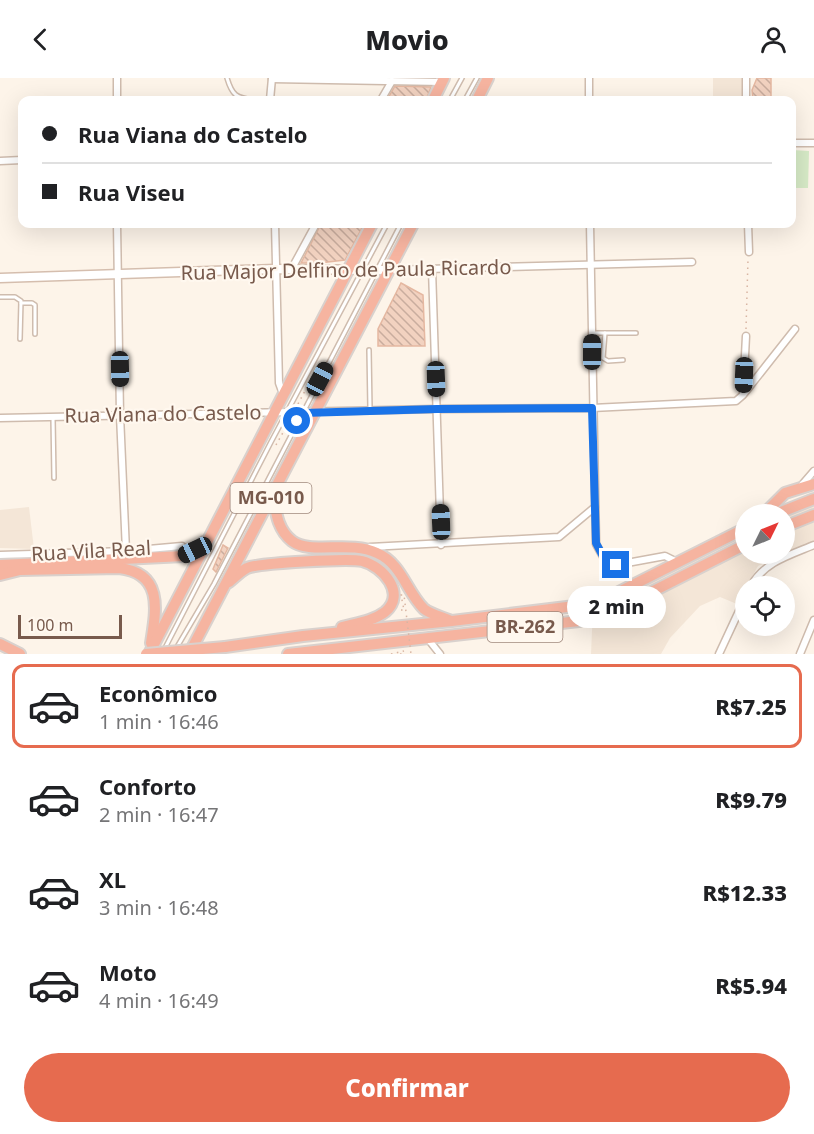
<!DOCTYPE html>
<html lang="pt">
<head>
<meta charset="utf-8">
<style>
	:root { --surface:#fff; --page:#f2f2f2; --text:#202124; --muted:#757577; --line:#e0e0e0; --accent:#e66b4f }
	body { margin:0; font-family:"Noto Sans",sans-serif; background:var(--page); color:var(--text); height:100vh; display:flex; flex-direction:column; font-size:22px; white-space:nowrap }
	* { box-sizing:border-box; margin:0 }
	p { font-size:20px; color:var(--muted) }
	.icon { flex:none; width:33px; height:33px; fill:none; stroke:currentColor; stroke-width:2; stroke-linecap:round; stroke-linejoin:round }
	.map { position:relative; height:576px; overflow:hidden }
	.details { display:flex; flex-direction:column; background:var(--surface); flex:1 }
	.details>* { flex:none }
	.top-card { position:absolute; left:18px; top:18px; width:778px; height:132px; border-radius:12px; box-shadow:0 6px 24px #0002; display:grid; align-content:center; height:132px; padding:0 24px; background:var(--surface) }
	.needle { width:39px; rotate:47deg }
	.fabs { position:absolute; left:735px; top:426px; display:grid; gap:12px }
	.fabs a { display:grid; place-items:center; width:60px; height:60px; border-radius:50%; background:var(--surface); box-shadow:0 6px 24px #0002; font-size:30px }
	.scale { position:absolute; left:18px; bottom:15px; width:104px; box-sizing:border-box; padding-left:6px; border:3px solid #785a4c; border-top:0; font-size:16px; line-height:21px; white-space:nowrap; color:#785a4c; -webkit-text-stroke:4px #fff8ef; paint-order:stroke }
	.end { position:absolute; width:27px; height:27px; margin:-14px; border:8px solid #1a73e8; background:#fff; box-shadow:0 0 0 3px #fff }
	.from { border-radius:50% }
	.bubble { position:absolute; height:42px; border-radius:21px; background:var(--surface); box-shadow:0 6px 24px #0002; font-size:20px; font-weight:800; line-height:42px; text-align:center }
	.car { position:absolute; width:18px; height:36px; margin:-18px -9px; border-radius:8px; box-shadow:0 0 4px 2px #0007; background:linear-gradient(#222 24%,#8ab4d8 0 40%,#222 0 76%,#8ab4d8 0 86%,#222 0) }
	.top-card b { display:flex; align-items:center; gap:21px; height:57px; font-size:22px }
	.top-card b+b { border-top:2px solid var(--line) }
	.top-card i { width:15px; height:15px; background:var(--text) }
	ul { padding:10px 0 0; list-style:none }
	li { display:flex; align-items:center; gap:18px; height:84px; margin:0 12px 9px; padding:0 12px; border:3px solid transparent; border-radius:12px }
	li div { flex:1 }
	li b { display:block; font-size:22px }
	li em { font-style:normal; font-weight:800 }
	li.active { border-color:var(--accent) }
	li>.icon { width:54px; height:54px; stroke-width:1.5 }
	.cta { display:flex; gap:12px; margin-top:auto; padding:12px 24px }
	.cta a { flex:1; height:69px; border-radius:36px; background:var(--accent); color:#fff; font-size:24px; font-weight:800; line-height:69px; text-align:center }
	header { display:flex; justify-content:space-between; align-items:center; height:78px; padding:0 24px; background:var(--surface); font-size:27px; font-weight:800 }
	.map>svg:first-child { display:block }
</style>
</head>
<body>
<header><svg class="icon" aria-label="back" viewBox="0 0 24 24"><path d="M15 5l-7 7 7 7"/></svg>Movio<svg class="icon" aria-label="person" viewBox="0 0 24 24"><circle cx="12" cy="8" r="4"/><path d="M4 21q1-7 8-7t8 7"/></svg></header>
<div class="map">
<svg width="814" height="576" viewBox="0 0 814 576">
	<defs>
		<pattern id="building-back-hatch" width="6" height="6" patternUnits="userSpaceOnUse" patternTransform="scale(1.5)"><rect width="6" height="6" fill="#f2d2c0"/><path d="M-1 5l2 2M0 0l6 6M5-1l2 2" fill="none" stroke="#c9ad9e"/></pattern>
	</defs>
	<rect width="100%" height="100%" fill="#fdf4e9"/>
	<g fill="#f4e6d7">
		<path d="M713,0H744L745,22H713Z"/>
		<path d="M814,426V465L758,488L737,526L720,519L700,528L670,560L661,576H591L593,529L673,492L745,455L746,476H784V436Z"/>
		<path d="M29,429L34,471L0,470V432Z"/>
	</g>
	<path fill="#d7ebc7" d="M792,72L809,73L808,110H792Z"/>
	<g fill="url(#building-back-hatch)" stroke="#e5b8a1" stroke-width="1.5">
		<path d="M757,0H771V22H753L752,12Z"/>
		<path d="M395,8L431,9L426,22H387Z"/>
		<path d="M321,146H364L345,182L319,185H301Z"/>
		<path d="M401,205L423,217L425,268H378V251Z"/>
		<path d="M223,467L228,470L216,494L213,491Z"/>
	</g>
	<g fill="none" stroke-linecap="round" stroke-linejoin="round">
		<defs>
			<g id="lane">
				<path d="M227,0C232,17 236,20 254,22"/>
				<path d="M450,22L462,0"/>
				<path d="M465,22L477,0"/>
				<path d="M0,219H15L21,223L20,261"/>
				<path d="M21,225H32L35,227V256"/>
				<path d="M594,255H636"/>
				<path d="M605,255L603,280L608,283L623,282"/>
				<path d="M369,272L370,331"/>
				<path d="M53,340L54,400"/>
				<path d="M177,569L214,506L401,146"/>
				<path d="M164,572L271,364L387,146"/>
			</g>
			<g id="street">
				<path d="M746,0V22"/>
				<path d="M272,1L442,4"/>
				<path d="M117,22V0"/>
				<path d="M270,22L272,0"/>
				<path d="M381,22L392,3"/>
				<path d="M589,22V0"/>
				<path d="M792,65H814"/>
				<path d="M0,83L22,82"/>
				<path d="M117,146L120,337L126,473"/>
				<path d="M275,146L279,305L283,316"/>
				<path d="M590,146L596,466L606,484L616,487L665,478L677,484"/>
				<path d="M748,146L749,174"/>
				<path d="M432,191L441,467"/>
				<path d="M291,192L316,146"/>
				<path d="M390,192L692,184"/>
				<path d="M743,316L746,258"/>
				<path d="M0,340L437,331L592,330L736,323L743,317L795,251"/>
				<path d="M801,408L814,393"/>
				<path d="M370,469L559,459L595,429"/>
				<path d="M0,477L126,473L182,468"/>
				<path d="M751,508C764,484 790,477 814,467"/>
				<path d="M428,561L440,576"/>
				<path d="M719,576L746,518"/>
				<path d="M800,576L814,542"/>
			</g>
			<path id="secondary" d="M0,200L275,191L389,192"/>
			<g id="highway">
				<path d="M433,22L444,0"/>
				<path d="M477,22L488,0"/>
				<path d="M273,417C276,434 277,451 292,463C310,477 350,462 377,475C402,486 406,513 424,531C430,536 442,539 449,542"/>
				<path d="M764,436L785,415L814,406"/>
				<path d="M776,436L814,421"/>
				<path d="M784,449L814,437"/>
				<path d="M0,487L184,478L195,472L204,464"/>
				<path d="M0,497L20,492L119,490C164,495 156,533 151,565"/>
				<path d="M229,504C234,500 241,493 247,490C259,485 349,480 362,483C383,488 407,516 385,534C373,543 357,545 342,549"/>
				<path d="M0,566L20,576"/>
				<path d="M225,569L303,558L452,543L575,528L615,516L746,450"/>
				<path d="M149,576L372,146"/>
				<path d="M189,576L413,146"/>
				<path d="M288,576L579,543L620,530L746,466"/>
			</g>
		</defs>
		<use href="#lane" stroke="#cfbcae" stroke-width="6"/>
		<use href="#street" stroke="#cfbcae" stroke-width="9"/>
		<use href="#secondary" stroke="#d5beae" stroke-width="11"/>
		<use href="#highway" stroke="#d9d1cd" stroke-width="14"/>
		<g stroke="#d8b5a3" stroke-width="1.5" stroke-dasharray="1.5 4.5" stroke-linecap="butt">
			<path d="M746,251L748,181"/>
			<path d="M298,326L313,298"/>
			<path d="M276,367L290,342"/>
			<path d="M391,576L404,573"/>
			<path d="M400,576H405"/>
		</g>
		<use href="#lane" stroke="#fff" stroke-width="3"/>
		<use href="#street" stroke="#fff" stroke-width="6"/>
		<use href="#secondary" stroke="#fff" stroke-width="8"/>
		<use href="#highway" stroke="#f6b4a0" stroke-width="10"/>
		<defs>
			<path id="highway-bridge" d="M146,576L225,569"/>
		</defs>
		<use href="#highway-bridge" stroke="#d9d1cd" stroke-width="14" stroke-linecap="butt"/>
		<path stroke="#d8b5a3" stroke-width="1.5" stroke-dasharray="1.5 4.5" stroke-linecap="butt" d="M401,532H404L401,517H404L411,576"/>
		<use href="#highway-bridge" stroke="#f6b4a0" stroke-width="10"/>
	</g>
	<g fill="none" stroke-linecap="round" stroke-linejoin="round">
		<path stroke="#1a73e8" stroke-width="8" d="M297,343L303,335L437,331L592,330L596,465L606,484L616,487"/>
	</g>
	<g text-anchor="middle" stroke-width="4.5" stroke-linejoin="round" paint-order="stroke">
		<g fill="#fff8ef" stroke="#a0897d" stroke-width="1.5">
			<rect x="230.5" y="405" width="81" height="30" rx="4.5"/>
			<rect x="487.5" y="534" width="75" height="30" rx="4.5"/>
		</g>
		<g font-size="18" font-weight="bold" fill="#785a4c">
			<text x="271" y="426">MG-010</text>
			<text x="525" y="555">BR-262</text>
		</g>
		<g font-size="20" fill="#785a4c" stroke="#fff8ef">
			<text transform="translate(346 192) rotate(-1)" y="7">Rua Major Delfino de Paula Ricardo</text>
			<text transform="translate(163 336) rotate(-1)" y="7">Rua Viana do Castelo</text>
			<text transform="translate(91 473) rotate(-3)" y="7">Rua Vila Real</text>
		</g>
	</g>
</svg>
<div class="fabs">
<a><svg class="needle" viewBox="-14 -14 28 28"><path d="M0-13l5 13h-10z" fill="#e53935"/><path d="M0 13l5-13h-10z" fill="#757577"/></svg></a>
<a><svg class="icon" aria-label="locate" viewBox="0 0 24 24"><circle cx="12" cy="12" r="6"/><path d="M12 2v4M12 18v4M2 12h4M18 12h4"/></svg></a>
</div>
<div class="scale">100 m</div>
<i class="end from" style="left:297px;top:343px"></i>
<i class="end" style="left:616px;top:487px"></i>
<div class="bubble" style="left:567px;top:508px;width:99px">2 min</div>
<i class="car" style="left:592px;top:274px;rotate:0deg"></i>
<i class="car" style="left:120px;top:291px;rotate:179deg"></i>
<i class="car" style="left:744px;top:297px;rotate:182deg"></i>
<i class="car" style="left:320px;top:301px;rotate:28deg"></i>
<i class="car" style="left:436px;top:301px;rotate:178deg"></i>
<i class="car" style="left:441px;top:444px;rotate:358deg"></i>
<i class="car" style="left:195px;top:472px;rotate:245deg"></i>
<div class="top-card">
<b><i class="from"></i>Rua Viana do Castelo</b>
<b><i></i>Rua Viseu</b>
</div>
</div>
<section class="details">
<ul>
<li class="active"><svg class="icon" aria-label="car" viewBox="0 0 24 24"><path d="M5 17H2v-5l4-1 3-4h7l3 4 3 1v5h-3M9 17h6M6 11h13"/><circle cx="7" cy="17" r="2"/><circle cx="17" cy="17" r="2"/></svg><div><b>Econômico</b><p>1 min · 16:46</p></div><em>R$7.25</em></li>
<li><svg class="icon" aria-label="car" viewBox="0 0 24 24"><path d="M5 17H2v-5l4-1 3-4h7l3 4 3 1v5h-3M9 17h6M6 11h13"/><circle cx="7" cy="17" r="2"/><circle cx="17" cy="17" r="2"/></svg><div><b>Conforto</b><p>2 min · 16:47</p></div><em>R$9.79</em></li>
<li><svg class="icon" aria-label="car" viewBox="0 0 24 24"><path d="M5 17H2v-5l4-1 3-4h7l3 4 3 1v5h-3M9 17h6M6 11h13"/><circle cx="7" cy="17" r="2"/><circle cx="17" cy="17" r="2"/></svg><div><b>XL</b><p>3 min · 16:48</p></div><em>R$12.33</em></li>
<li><svg class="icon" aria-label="car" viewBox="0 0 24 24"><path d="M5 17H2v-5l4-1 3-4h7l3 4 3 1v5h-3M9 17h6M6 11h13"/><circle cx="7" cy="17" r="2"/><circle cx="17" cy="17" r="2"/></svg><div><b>Moto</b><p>4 min · 16:49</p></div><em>R$5.94</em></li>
</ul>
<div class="cta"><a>Confirmar</a></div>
</section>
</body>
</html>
